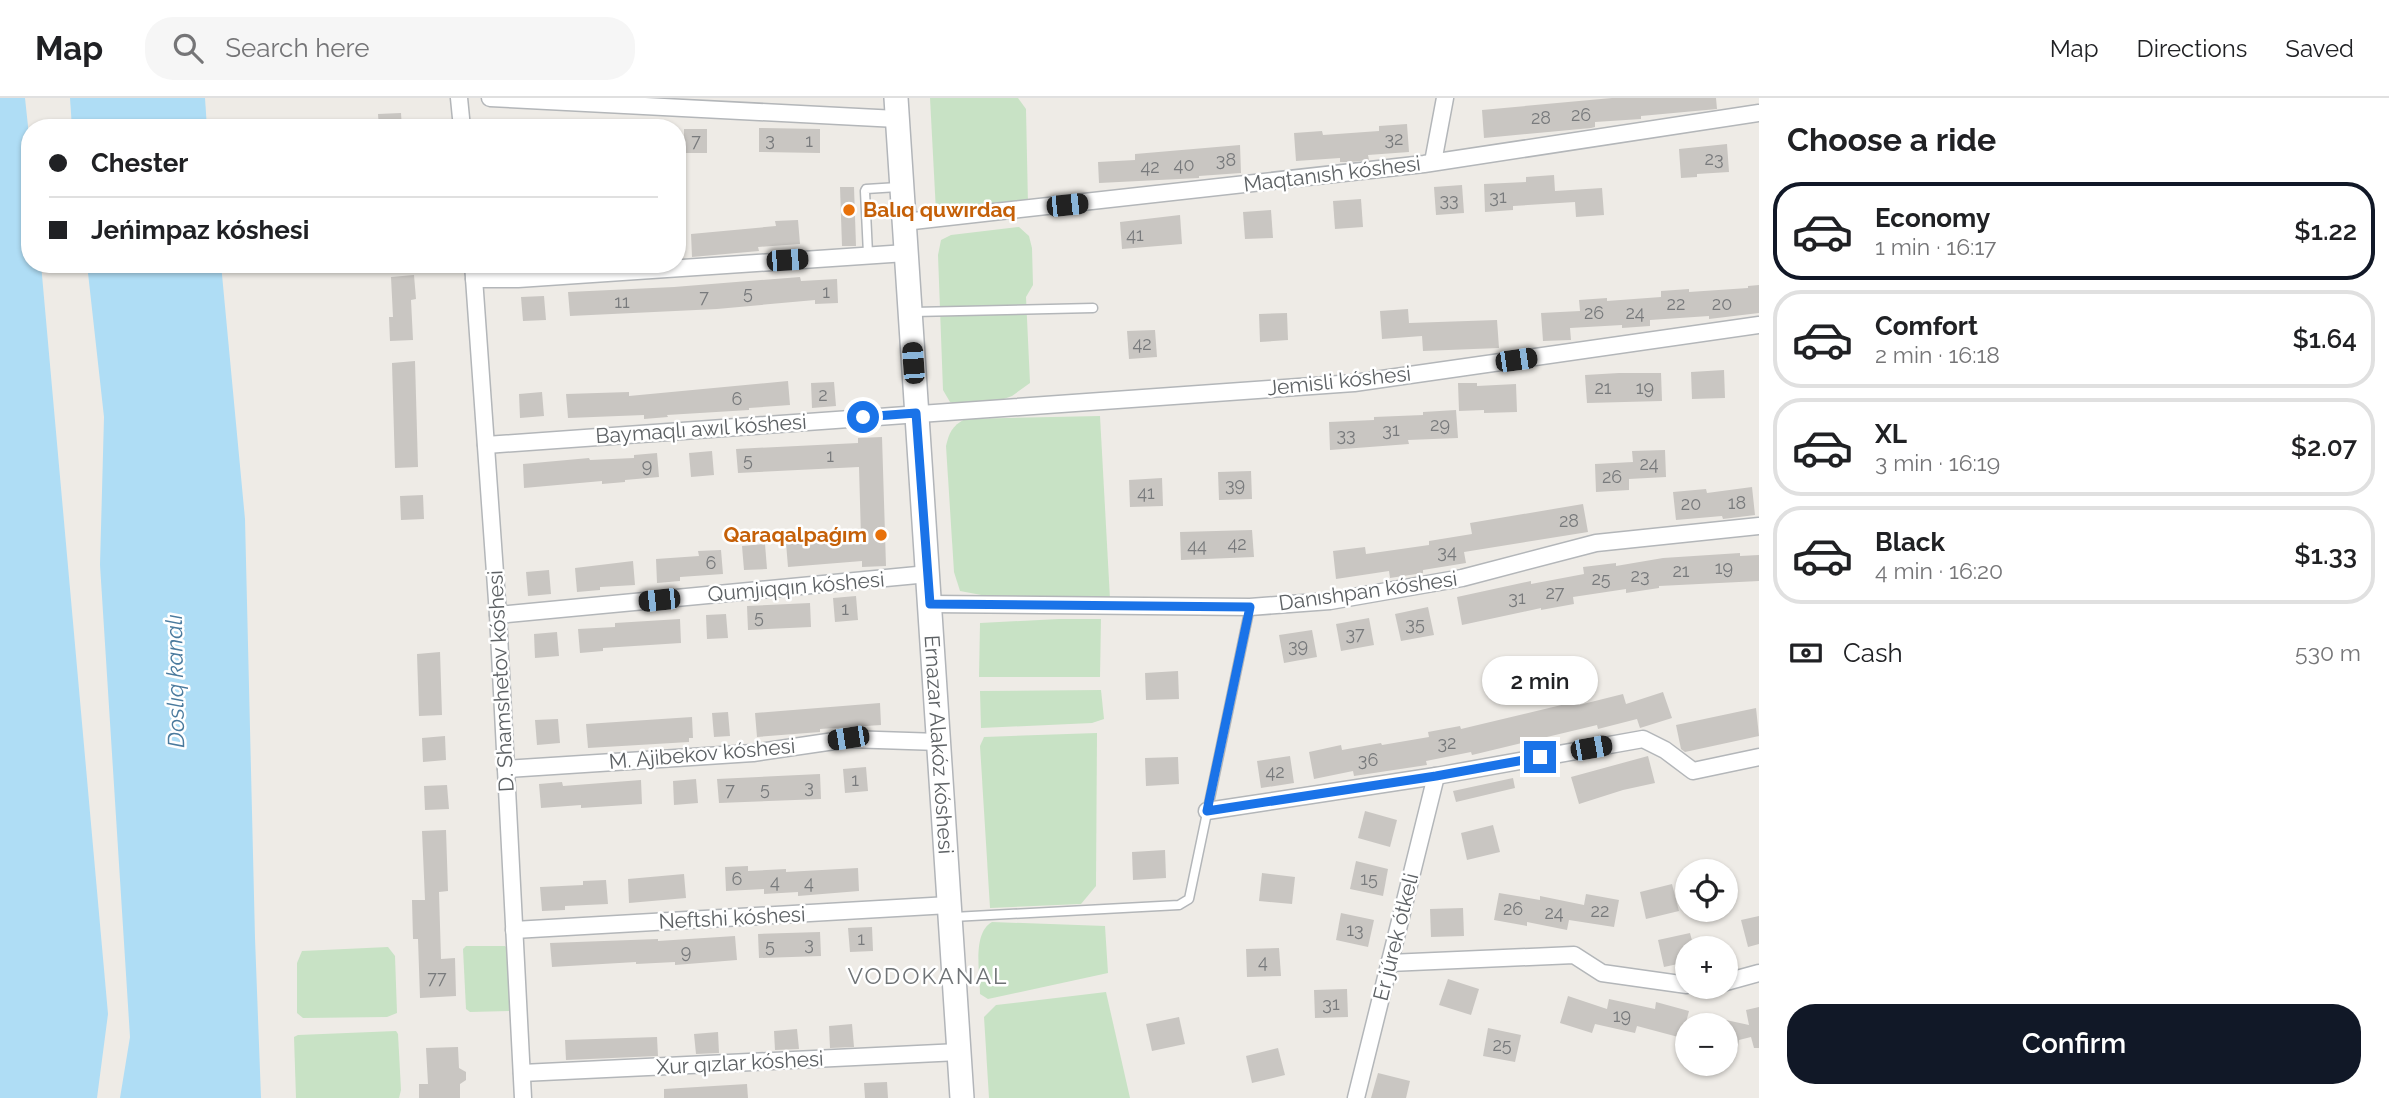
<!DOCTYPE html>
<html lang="en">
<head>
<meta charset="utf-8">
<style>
	:root { --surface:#fff; --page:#f6f6f6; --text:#202124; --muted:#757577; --line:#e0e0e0; --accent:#111827 }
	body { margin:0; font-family:Raleway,sans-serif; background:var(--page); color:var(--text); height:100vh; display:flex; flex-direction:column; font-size:26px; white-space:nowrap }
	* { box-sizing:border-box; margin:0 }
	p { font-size:23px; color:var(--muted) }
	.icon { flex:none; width:38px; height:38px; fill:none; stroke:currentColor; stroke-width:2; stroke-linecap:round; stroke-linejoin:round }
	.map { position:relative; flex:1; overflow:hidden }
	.details { display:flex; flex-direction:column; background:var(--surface); width:630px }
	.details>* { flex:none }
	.guide { position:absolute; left:21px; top:21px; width:665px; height:154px; border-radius:28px; box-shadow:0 2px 5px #0004; display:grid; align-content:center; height:154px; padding:0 28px; background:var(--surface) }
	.controls { position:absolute; left:1675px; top:761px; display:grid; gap:14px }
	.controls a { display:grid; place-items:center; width:63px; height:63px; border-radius:50%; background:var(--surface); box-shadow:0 2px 5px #0004; font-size:35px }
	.end { position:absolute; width:32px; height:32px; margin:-16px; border:9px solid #1a73e8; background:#fff; box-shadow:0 0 0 4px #fff }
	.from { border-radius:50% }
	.bubble { position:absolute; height:49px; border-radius:24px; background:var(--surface); box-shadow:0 2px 5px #0004; font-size:23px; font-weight:600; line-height:49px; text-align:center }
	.car { position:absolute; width:21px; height:42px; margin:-21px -10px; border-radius:9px; box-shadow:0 0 5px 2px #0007; background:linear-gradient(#222 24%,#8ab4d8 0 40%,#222 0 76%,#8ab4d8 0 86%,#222 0) }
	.guide b { display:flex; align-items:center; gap:24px; height:66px; font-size:26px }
	.guide b+b { border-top:2px solid var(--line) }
	.guide i { width:18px; height:18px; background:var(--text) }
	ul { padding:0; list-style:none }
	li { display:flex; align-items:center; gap:21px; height:98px; margin:0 14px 10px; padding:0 14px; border:4px solid var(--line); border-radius:28px }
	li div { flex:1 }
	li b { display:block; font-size:26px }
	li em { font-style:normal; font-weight:600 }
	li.active { border-color:var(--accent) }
	li>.icon { width:63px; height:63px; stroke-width:1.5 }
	h2 { padding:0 28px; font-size:32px; line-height:84px }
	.pay { display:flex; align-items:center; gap:18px; height:77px; padding:0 28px; font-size:26px }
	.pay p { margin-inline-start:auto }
	.primary-button { display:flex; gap:14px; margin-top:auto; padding:14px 28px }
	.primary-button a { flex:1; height:80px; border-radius:28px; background:var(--accent); color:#fff; font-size:28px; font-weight:600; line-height:80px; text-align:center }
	header { display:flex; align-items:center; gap:42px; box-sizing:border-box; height:98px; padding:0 35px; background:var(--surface); border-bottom:2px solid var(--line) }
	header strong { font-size:33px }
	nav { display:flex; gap:38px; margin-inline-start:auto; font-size:24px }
	.search { width:490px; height:63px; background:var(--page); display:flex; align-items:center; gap:18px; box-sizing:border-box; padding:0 24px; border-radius:28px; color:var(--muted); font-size:26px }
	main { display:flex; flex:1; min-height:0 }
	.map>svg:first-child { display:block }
</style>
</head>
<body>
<header>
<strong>Map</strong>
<div class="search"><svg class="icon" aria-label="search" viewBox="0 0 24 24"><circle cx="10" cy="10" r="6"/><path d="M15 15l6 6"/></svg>Search here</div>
<nav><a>Map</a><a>Directions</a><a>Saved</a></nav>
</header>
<main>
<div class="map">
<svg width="1759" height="1000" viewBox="0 0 1759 1000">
	<rect width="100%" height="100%" fill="#eeebe6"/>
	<g fill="#c8e2c5">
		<path d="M930,0H1018L1026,11L1028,107L936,114Z"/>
		<path d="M1019,129L1029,138L1032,150L1033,187L1026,199L1030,285L1012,298L993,305L959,308L950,304L943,292L938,157L941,142L951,137Z"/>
		<path d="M1100,318L1110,501L992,499L960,493L954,474L946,348C949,335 952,328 965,321Z"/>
		<path d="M1059,521H1101L1100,579H979L980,525Z"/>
		<path d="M1101,592L1104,621L1092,625L981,630L980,593Z"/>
		<path d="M1097,635L1096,788L1081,806L990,810L980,648L984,639Z"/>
		<path d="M992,824L1105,828L1108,875L988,901L980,896C980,875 972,835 992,824Z"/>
		<path d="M466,848H505L509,852L511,909L509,913L470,914L466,911L463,851Z"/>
		<path d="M388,849L395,858L397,915L387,919L303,920L297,915V865L302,853Z"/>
		<path d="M1106,894L1130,1000H989L984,919L996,907Z"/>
		<path d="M396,933L398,936L401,992L399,1000H296L294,939L298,937Z"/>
	</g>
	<g fill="#afddf5">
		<path d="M0,0H25L30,47V166H41L108,916L97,1000H0Z"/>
		<path d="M70,0H205L207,30H72Z"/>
		<path d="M87,166H221L245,421L255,840L261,1000H120L130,939L100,467L104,319Z"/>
	</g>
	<g fill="#c9c6c2">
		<path d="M1612,0H1716L1717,11L1641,18V21L1595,24V29L1591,30L1484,40L1482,12Z"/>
		<path d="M401,15L402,30H379L378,16Z"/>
		<path d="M1407,26L1409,54L1368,57L1369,62L1351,64H1340V60L1296,63L1294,35L1322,33L1323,37L1379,33V28Z"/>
		<path d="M759,30L820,31V55L759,54Z"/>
		<rect x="684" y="31" width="23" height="24"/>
		<path d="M1727,46L1729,74L1697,76V79L1681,80L1679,51Z"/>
		<path d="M1240,47L1241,75L1199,78V80L1099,85L1098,64L1135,62V56Z"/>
		<path d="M1554,77L1555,93L1602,90L1604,117L1576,119L1575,104L1513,108V112L1485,114L1484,86L1526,84V79Z"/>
		<path d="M1462,87L1464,115L1436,117L1434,89Z"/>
		<path d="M840,89H854L856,148H842Z"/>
		<path d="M1361,101L1363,129L1335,131L1333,103Z"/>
		<path d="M1271,112L1273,140L1245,141L1243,114Z"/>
		<path d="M1180,117L1182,146L1122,151L1120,124Z"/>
		<path d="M798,122L800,146L758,149L759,153L692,159L691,136L776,128L775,123Z"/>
		<path d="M414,177L416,201L411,202L413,242L390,243L389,219H393L391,179Z"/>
		<path d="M800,179L801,183L837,181L838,205L815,206V202L717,211L570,218L568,194L674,189Z"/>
		<path d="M1759,187V215L1709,221V218L1650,222V228L1622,230V227L1570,230L1571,242L1543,243L1541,215L1580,213L1579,202L1607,200V203L1661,199V193L1689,191V194L1748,190V188Z"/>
		<path d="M544,198L546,222L523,223L521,199Z"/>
		<path d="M1408,211L1409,225L1497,222L1499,250L1423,253L1422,238L1382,241L1380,213Z"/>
		<path d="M1287,215L1288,242L1260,244L1259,216Z"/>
		<path d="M1155,232L1157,259L1129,261L1127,233Z"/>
		<path d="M415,263L418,369L395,370L392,265Z"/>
		<path d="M1724,272L1725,300L1692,301L1691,274Z"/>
		<path d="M1619,275H1661L1662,303L1587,305L1585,277Z"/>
		<path d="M788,283L790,307L749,310V312L667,317L668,319L644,321V317L568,320L566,296L629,294V298Z"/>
		<path d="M834,284L836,308L812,310L811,285Z"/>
		<path d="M1458,285H1477V288L1516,286L1517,314L1484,315V312L1459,313Z"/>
		<path d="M542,294L544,318L520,320L519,296Z"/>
		<path d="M1456,312L1458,340L1408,342L1409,346L1330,352L1329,324L1374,322V319L1423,317V314Z"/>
		<path d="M882,339L886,468L862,469V463L788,469L786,445L861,439L859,369L738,375L736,351L858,345V340Z"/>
		<path d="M1665,352L1666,379L1629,381V392L1596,394L1595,366L1633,364L1632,353Z"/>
		<path d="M712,353L714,377L691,379L689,355Z"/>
		<path d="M657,355L659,379L625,382V384L602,386V383L524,390L523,366L589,360L590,362L634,360V357Z"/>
		<path d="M1251,373L1252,401L1219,402L1218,374Z"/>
		<path d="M1162,380L1163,408L1130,409L1129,382Z"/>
		<path d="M1752,389L1755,417L1723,421L1722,418L1676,422L1673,394L1706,391L1707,395Z"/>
		<path d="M423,397L424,421L401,422L400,398Z"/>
		<path d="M1583,406L1588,434L1464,454L1466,465L1423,472V475L1390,480L1389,473L1336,481L1333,453L1365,449L1366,456L1429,447V443L1472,436L1470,425Z"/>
		<path d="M1252,432L1254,459L1181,462L1180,434Z"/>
		<path d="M765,446L767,471L744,472L742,448Z"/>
		<path d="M721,452L723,476L680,479V483L657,485L656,461L699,458L698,453Z"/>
		<path d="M1740,455V458L1759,457V483L1659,488V490L1626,495V491L1573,499L1574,506L1541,512V510L1462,527L1457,499L1531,483V486L1584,476L1583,469L1616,465V468L1663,460Z"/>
		<path d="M633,463L635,487L600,489V492L577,494L575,470Z"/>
		<path d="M549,472L551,496L528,498L526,474Z"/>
		<path d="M856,498L858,522L835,524L833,500Z"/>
		<path d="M810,505L811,529L748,532L747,508Z"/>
		<path d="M1428,509L1434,537L1401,543L1395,516Z"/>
		<path d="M726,516L728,540L707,541L706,517Z"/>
		<path d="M1369,520L1374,547L1341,553L1336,526Z"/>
		<path d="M680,521L681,545L603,550V553L580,555L578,531L615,529V525Z"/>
		<path d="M1312,532L1317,559L1284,565L1279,537Z"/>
		<path d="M557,534L559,558L535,560L534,536Z"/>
		<path d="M440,554L442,617L419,618L417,556Z"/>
		<path d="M1178,573L1179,601L1146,602L1145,575Z"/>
		<path d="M1663,594L1672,620L1640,630L1637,621L1598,631L1597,627L1472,657L1471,654L1426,663L1427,667L1354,678L1353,673L1314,681L1309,654L1341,647L1342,652L1381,645L1382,647L1429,639L1428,634L1460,628L1461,631L1578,603L1579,607L1623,596L1626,606Z"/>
		<path d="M880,605L881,627L820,631V634L757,639L755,615Z"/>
		<path d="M1756,610L1759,638L1685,654L1681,651L1676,627Z"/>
		<path d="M728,614L730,638L714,639L712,615Z"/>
		<path d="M692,619L693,640H689V644L588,650L586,626Z"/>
		<path d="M558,621L560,645L537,647L535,622Z"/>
		<path d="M445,638L446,662L423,664L422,640Z"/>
		<path d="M1290,658L1294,685L1261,690L1257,663Z"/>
		<path d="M1648,658L1655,685L1623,692L1579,706L1571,679Z"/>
		<path d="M1178,659L1179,686L1146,688L1145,660Z"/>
		<path d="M866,669L868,693L845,695L843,671Z"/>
		<path d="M820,676L821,701L719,705L717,681Z"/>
		<path d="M1513,680L1515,690L1456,704L1453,693Z"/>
		<path d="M696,681L698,705L674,707L673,683Z"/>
		<path d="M641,682L642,706L581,710V707L541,710L539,686L562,684L563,688Z"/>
		<path d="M447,687L449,711L425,712L424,688Z"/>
		<path d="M1365,713L1397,722L1390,749L1358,740Z"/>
		<path d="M1493,727L1500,754L1467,762L1461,735Z"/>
		<path d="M446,732L448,793L439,794L441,861L455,860L456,898L420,900L418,841H413L412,802H425L422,733Z"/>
		<path d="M1165,752L1166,780L1133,782L1132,754Z"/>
		<path d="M1356,763L1388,771L1383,798L1350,791Z"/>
		<path d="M748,768V773L786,771V774L858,770L859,793L798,798V794L764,796V791L726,793L725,769Z"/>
		<path d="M1262,775L1295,779L1292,806L1259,803Z"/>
		<path d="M684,776L686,800L629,805L628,781Z"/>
		<path d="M606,782L608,806L565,808V812L542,813L540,789L583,787V783Z"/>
		<path d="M1672,786L1679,813L1646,821L1640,794Z"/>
		<path d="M1499,795L1540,802V798L1584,807L1586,796L1619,802L1614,829L1569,822L1567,832L1527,824V828L1494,822Z"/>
		<path d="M1463,810L1464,838L1431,839L1430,811Z"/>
		<path d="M1341,815L1374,822L1368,849L1336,842Z"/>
		<path d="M1759,818V846L1748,849L1741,822Z"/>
		<path d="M872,829L873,853L850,854L848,830Z"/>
		<path d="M820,834L821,858L759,860L758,836Z"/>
		<path d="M1690,835L1694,850H1687V864L1664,869L1658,842Z"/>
		<path d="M735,838L737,862L675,867V864L636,866V864L552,869L550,845L658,841V843Z"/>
		<path d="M1279,850L1281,878L1247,879L1246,851Z"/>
		<path d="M1448,881L1479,891L1471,917L1439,907Z"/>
		<path d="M1347,891L1348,919L1315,920L1314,892Z"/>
		<path d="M1568,898L1607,911L1609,901L1655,911L1656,904L1689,913L1682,940L1637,928L1635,935L1595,926L1592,935L1560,925Z"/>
		<path d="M1759,909V950H1754L1751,939L1739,942L1737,953L1726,951V922L1749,927L1746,912Z"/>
		<path d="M1179,919L1185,946L1152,953L1146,926Z"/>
		<path d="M852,926L854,949L830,950L829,928Z"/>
		<path d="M1488,930L1521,937L1515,964L1483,958Z"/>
		<path d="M797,931L799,951L775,952L774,933Z"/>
		<path d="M718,934L719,955L696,956L694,936Z"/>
		<path d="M657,939L658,958L566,962L565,942Z"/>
		<path d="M458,949L459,970L466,974V982L460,986V1000H419V986H428L426,950Z"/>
		<path d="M1278,950L1285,977L1252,985L1246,958Z"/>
		<path d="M1378,975L1410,983L1406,1000H1371Z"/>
		<path d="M887,984L888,1000H865L864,985Z"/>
		<path d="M747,986L748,1000H664V991Z"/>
	</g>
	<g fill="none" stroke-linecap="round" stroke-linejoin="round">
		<defs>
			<g id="service">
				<path d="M868,156L865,93L866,91L898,89"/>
				<path d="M913,214L1093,210"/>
				<path d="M953,819L1179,807L1189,801L1250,509"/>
			</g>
			<g id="minor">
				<path d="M459,0L462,30"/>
				<path d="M490,0L897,21"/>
				<path d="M1433,64L1445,0"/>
				<path d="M904,124L1424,66L1759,15"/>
				<path d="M473,166L498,517L523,1000"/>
				<path d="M474,181H518L906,155"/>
				<path d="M486,347L1354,285L1759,227"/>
				<path d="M930,506L1250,509L1330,503L1462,480L1596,445L1759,428"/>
				<path d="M498,517L928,476"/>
				<path d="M506,671L753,655L848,641L939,644"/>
				<path d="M1207,713L1436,678L1643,641L1665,652L1693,673L1759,659"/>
				<path d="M514,832L949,807"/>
				<path d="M1389,865L1574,857L1602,875L1687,887"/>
				<path d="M1726,884L1759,875"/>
				<path d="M1699,889H1703"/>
				<path d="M522,975L959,954"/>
				<path d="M1356,1000L1436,678"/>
			</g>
			<g id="secondary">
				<path id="s1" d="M896,0L962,1000"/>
			</g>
		</defs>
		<use href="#service" stroke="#b3b6b9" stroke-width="11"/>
		<use href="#minor" stroke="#b3b6b9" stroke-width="19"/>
		<use href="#secondary" stroke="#b2b5b9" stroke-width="26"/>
		<use href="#service" stroke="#fff" stroke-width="8"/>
		<use href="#minor" stroke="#fff" stroke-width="16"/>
		<use href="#secondary" stroke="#fff" stroke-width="23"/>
	</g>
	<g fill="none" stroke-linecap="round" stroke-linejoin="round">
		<path stroke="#1a73e8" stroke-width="9" d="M863,319L916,315L930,506L1250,509L1207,713L1436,678L1540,659"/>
	</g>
	<g fill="#e8710a" stroke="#fff" stroke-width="2.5">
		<circle cx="849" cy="112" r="7"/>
		<circle cx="881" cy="437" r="7"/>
	</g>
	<g text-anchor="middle" stroke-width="5" stroke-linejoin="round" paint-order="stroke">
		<g font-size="18" fill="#787a7c">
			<text x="1581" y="23">26</text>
			<text x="1541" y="26">28</text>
			<text x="1394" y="47">32</text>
			<text x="770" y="48">3</text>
			<text x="696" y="49">7</text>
			<text x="809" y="49">1</text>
			<text x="1714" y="67">23</text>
			<text x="1226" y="68">38</text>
			<text x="1184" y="73">40</text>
			<text x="1150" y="75">42</text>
			<text x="1498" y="105">31</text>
			<text x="1449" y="108">33</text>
			<text x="1135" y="143">41</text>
			<text x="826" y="200">1</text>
			<text x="748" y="201">5</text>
			<text x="704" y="205">7</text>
			<text x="622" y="210">11</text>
			<text x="1676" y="212">22</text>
			<text x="1722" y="212">20</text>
			<text x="1594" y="221">26</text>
			<text x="1635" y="221">24</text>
			<text x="1142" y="252">42</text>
			<text x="1603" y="296">21</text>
			<text x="1645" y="296">19</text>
			<text x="823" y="303">2</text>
			<text x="737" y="307">6</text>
			<text x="1440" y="333">29</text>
			<text x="1391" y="338">31</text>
			<text x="1346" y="343">33</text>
			<text x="830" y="364">1</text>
			<text x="748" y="368">5</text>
			<text x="1649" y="372">24</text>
			<text x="647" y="374">9</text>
			<text x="1612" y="385">26</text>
			<text x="1235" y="393">39</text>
			<text x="1146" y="401">41</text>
			<text x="1737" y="411">18</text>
			<text x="1691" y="412">20</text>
			<text x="1569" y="429">28</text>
			<text x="1237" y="452">42</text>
			<text x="1197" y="454">44</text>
			<text x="1447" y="460">34</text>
			<text x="711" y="471">6</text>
			<text x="1724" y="476">19</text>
			<text x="1681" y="479">21</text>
			<text x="1640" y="484">23</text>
			<text x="1601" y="487">25</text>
			<text x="1555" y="501">27</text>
			<text x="1517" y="506">31</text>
			<text x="845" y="517">1</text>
			<text x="759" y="525">5</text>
			<text x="1415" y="532">35</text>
			<text x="1355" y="542">37</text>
			<text x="1298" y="554">39</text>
			<text x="1447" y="651">32</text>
			<text x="1368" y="668">36</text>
			<text x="1275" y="680">42</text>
			<text x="855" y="688">1</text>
			<text x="809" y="695">3</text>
			<text x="765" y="697">5</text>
			<text x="730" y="698">7</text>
			<text x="737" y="787">6</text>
			<text x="1369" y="787">15</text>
			<text x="775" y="790">4</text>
			<text x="809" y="791">4</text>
			<text x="1513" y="817">26</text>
			<text x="1600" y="819">22</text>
			<text x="1554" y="821">24</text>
			<text x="1355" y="838">13</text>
			<text x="861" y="847">1</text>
			<text x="809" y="852">3</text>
			<text x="770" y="854">5</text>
			<text x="686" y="860">9</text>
			<text x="1263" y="870">4</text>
			<text x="437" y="886">77</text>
			<text x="1331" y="912">31</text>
			<text x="1622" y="924">19</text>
			<text x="1502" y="953">25</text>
		</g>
		<g font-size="21" fill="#5d6164" stroke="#fff">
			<text transform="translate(1332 76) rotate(-7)" y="7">Maqtanısh kóshesi</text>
			<text transform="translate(1339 283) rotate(-6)" y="7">Jemisli kóshesi</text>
			<text transform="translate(701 331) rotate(-4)" y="7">Baymaqlı awıl kóshesi</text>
			<text transform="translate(796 489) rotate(-5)" y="7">Qumjıqqın kóshesi</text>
			<text transform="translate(1368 493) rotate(-8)" y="7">Danıshpan kóshesi</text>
			<text transform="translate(501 583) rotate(-93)" y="7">D. Shamshetov kóshesi</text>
			<text dy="7" stroke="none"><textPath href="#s1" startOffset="648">Ernazar Alakóz kóshesi</textPath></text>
			<text transform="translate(702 656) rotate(-5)" y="7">M. Ajibekov kóshesi</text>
			<text transform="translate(732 820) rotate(-3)" y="7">Neftshi kóshesi</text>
			<text transform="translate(1396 839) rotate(-76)" y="7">Er júrek ótkeli</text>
			<text transform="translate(740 965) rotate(-3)" y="7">Xur qızlar kóshesi</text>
		</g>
		<g font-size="21" font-weight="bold" fill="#c56008" stroke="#fff" text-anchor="start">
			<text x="863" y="119">Balıq quwırdaq</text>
			<text x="867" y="444" text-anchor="end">Qaraqalpaǵım</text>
		</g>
		<g font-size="23" font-style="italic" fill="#4a7a9d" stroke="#fff">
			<text transform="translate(175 583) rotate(-91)" y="8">Doslıq kanalı</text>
		</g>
		<g font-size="23" letter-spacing="2" fill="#6f7376" stroke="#fff">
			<text x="928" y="886">VODOKANAL</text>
		</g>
	</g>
</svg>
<div class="controls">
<a><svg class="icon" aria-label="locate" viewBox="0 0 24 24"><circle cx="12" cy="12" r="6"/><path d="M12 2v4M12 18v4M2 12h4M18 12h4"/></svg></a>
<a>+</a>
<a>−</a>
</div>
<i class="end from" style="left:863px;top:319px"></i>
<i class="end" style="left:1540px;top:659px"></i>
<div class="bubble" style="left:1482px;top:558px;width:116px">2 min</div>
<i class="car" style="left:1067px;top:107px;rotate:84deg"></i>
<i class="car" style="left:787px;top:162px;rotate:86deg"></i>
<i class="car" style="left:1516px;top:262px;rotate:82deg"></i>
<i class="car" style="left:913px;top:265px;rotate:356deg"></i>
<i class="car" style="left:659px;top:502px;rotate:264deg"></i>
<i class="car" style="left:848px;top:640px;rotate:261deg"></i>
<i class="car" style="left:1591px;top:650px;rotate:80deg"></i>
<div class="guide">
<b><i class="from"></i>Chester</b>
<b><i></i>Jeńimpaz kóshesi</b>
</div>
</div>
<section class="details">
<h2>Choose a ride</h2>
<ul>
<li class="active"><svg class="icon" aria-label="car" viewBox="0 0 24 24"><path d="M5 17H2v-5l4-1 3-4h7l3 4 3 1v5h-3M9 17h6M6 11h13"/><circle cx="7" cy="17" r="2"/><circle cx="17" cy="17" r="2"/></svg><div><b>Economy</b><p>1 min · 16:17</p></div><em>$1.22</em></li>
<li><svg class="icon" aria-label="car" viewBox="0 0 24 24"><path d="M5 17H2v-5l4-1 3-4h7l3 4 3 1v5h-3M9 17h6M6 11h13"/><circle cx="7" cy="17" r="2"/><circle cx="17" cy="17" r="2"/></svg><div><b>Comfort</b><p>2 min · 16:18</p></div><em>$1.64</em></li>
<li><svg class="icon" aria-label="car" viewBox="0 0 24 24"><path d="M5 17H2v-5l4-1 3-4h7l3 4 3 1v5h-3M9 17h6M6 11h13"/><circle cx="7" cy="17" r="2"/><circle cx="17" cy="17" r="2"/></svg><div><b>XL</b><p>3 min · 16:19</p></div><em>$2.07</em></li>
<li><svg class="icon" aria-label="car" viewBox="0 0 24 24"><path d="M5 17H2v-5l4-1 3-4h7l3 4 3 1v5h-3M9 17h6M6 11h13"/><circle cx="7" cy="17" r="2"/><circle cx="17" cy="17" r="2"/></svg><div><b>Black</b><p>4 min · 16:20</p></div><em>$1.33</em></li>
</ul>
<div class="pay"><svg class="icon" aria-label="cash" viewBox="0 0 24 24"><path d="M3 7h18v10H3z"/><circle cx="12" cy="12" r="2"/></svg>Cash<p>530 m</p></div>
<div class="primary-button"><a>Confirm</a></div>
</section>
</main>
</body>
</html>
